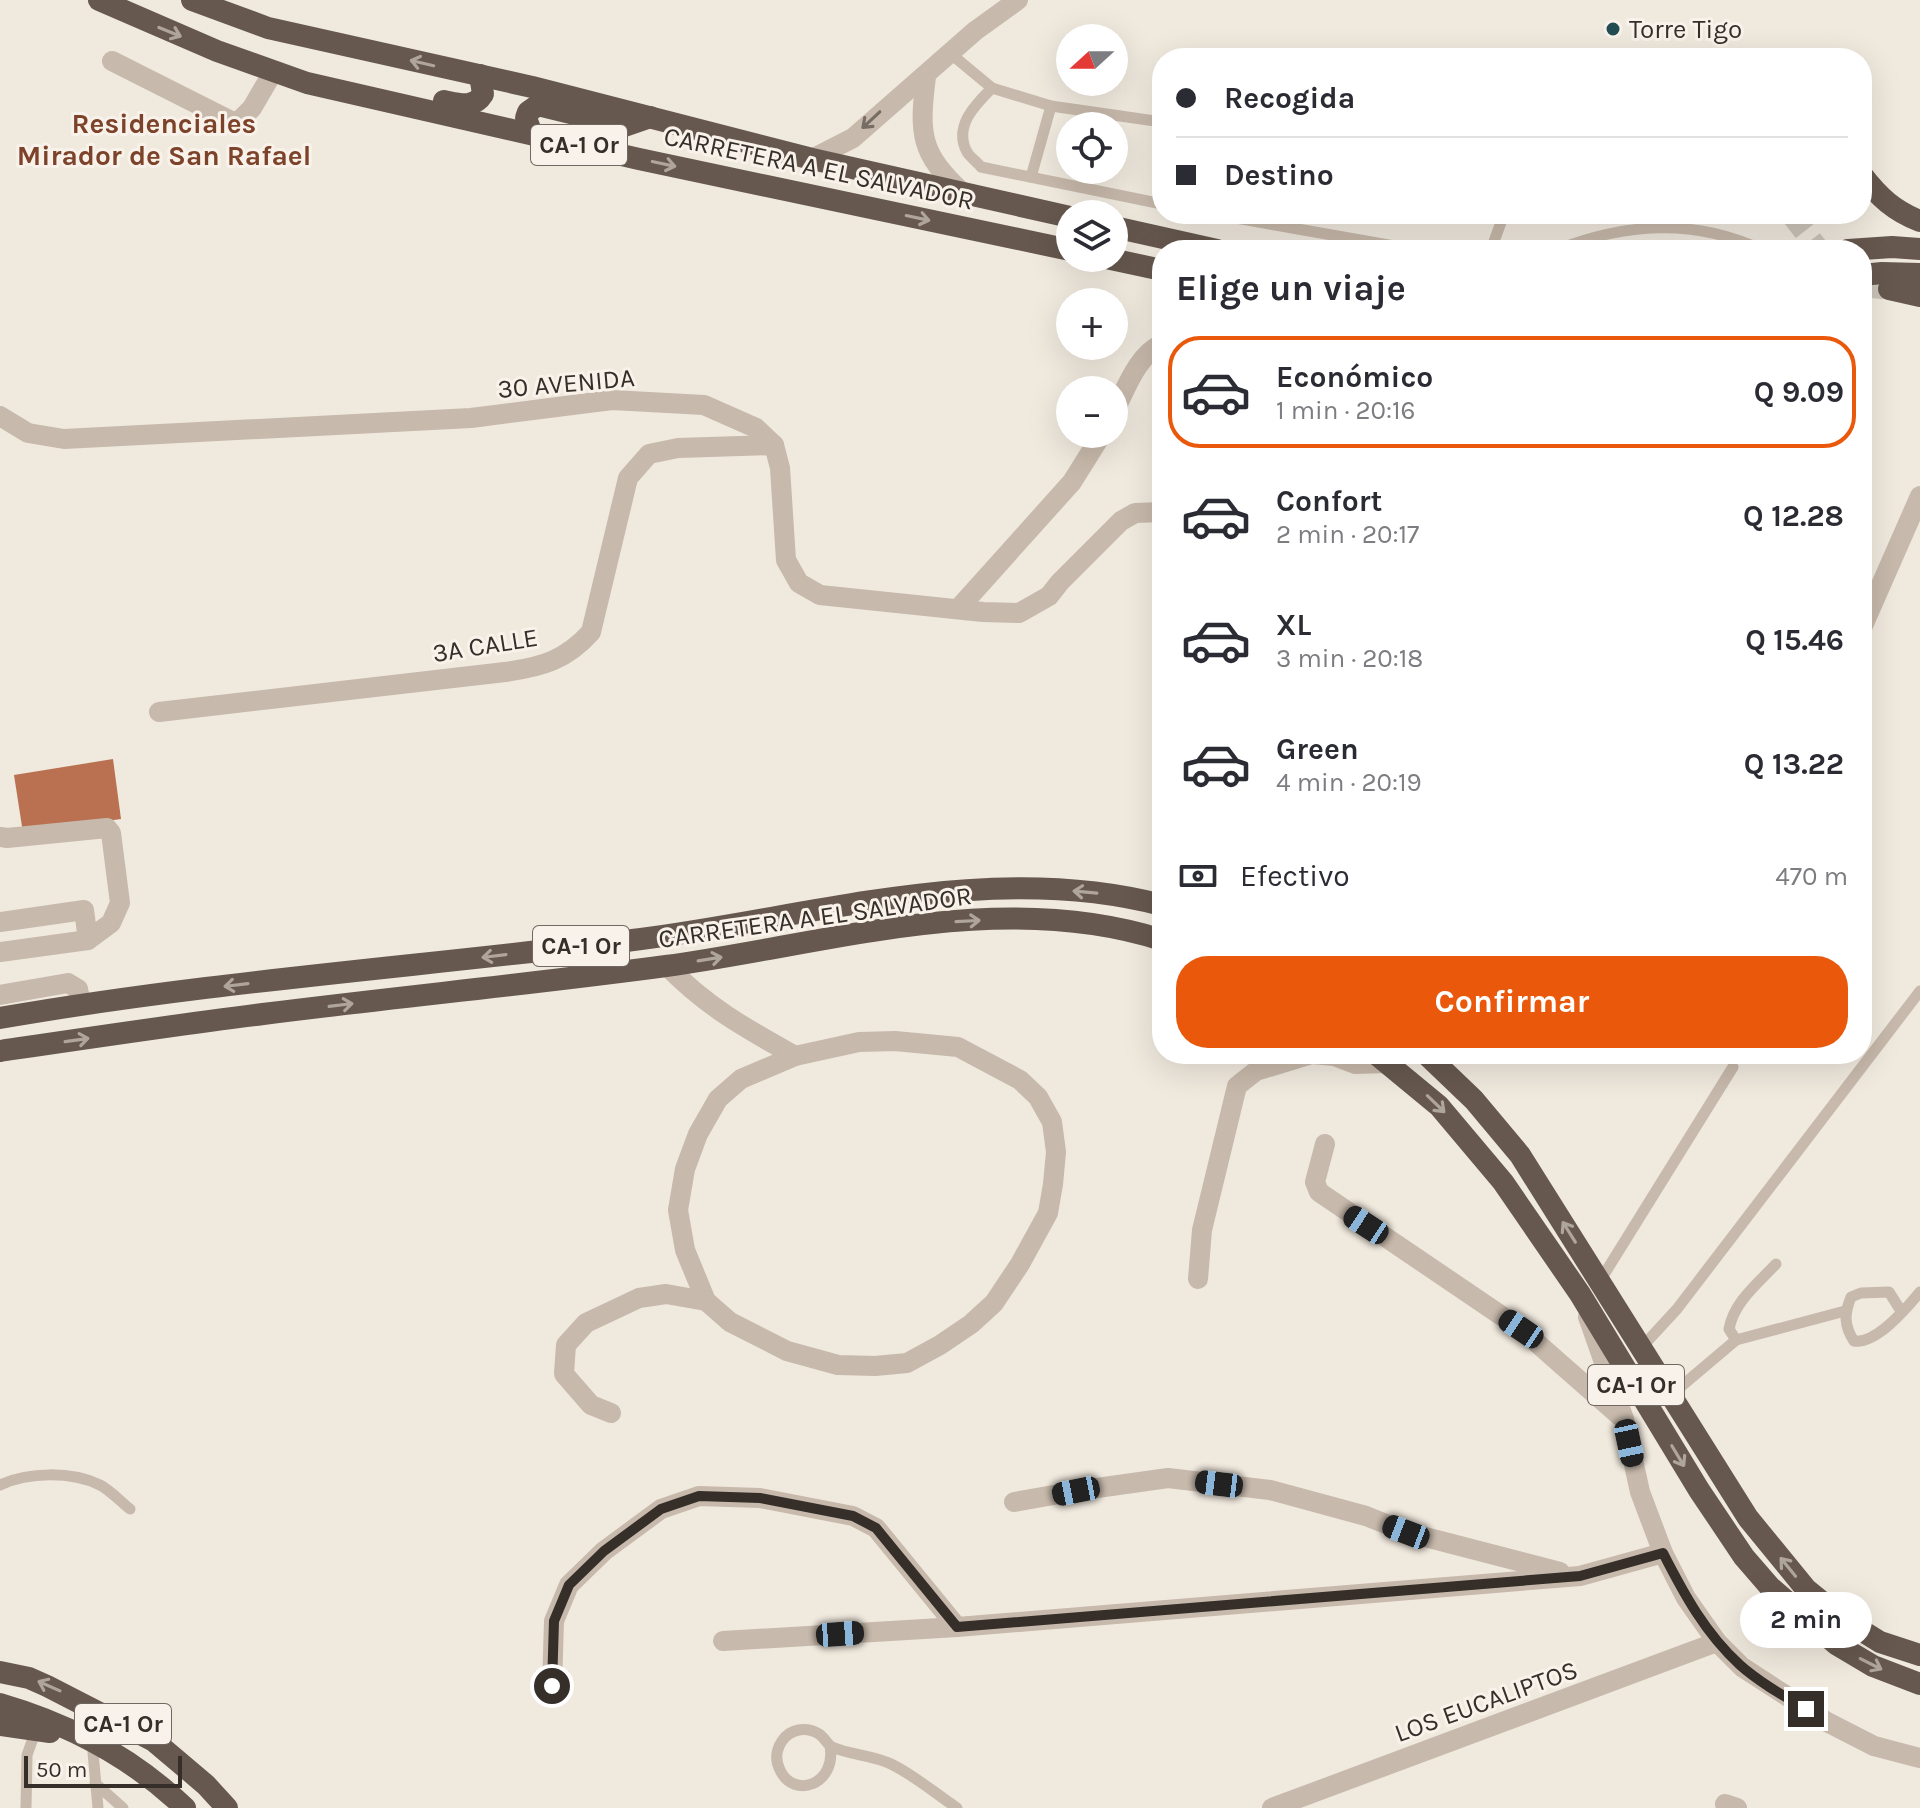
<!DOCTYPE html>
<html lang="es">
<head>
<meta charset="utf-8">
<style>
	:root { --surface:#fff; --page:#f7f7f7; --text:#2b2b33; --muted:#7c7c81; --line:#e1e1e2; --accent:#ea580c }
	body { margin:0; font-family:Karla,sans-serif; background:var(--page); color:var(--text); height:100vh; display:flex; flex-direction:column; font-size:30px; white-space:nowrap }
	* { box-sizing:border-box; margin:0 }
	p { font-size:26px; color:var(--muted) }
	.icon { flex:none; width:44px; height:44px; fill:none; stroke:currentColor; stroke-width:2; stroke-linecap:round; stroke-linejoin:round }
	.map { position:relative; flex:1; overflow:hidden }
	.details { position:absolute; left:1152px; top:240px; width:720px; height:824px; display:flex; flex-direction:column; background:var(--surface); border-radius:32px; box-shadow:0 8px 32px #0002 }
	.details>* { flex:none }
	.banner { position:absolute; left:1152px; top:48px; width:720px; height:176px; border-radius:32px; box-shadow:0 8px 32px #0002; display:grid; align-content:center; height:176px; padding:0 24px; background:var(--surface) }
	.needle { width:52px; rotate:249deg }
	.buttons { position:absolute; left:1056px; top:24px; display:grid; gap:16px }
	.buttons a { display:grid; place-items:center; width:72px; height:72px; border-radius:50%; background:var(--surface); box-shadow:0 8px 32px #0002; font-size:40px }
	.scale { position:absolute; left:24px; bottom:20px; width:158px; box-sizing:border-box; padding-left:8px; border:4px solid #352e29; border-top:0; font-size:22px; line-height:28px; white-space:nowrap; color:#352e29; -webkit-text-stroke:6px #f8f2ea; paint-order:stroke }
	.end { position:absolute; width:36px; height:36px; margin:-18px; border:10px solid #352e29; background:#fff; box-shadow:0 0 0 4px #fff }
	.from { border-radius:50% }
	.bubble { position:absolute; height:56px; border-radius:28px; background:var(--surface); box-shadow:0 8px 32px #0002; font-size:26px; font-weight:700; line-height:56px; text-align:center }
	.car { position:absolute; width:24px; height:48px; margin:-24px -12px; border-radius:10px; box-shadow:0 0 6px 2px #0007; background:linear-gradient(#222 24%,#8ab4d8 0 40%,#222 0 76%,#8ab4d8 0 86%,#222 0) }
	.banner b { display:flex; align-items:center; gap:28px; height:76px; font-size:30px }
	.banner b+b { border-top:2px solid var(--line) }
	.banner i { width:20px; height:20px; background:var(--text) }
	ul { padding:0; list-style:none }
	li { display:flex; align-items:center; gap:24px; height:112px; margin:0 16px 12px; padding:0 8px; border:4px solid transparent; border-radius:32px }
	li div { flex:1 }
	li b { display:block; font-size:30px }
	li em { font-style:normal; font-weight:700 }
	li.active { border-color:var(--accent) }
	li>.icon { width:72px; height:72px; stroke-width:1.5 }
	h2 { padding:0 24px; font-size:36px; line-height:96px }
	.pay { display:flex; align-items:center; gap:20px; height:88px; padding:0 24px; font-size:30px }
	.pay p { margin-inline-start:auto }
	.action { display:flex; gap:16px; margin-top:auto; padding:16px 24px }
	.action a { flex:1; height:92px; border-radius:32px; background:var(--accent); color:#fff; font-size:32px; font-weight:700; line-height:92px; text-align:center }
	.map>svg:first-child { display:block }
</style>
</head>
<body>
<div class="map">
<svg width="1920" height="1808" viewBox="0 0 1920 1808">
	<rect width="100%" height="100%" fill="#f0e9de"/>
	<path fill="#ba7152" d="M113,759L121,819L23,833L14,775Z"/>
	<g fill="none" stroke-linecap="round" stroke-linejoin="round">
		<g stroke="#cbc4ba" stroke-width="22" stroke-dasharray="22 11" stroke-linecap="butt">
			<path d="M1791,214L1819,250"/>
			<path d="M1862,286L1889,289"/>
		</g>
		<g stroke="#c7b9ab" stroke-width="11">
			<path d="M951,54L992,88L1051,106L1162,122"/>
			<path d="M992,88C976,104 953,126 967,152C970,157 977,162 981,167L1162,204"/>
			<path d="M1031,177L1051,106"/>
			<path d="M1213,214L1417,250"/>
			<path d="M1487,250L1492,247L1504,214"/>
			<path d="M1556,250C1625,223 1693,218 1762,250"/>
			<path d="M1600,1281L1733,1067"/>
			<path d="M1901,1311L1889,1292L1861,1293L1851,1297C1844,1314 1844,1326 1854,1341C1876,1344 1906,1309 1920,1292"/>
			<path d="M1736,1340L1729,1329C1734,1302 1757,1284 1776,1264"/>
			<path d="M1641,1348L1677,1309L1920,991"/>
			<path d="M1671,1395L1736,1340L1845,1311"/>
			<path d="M0,1485C28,1472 71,1471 100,1485C110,1490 121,1502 130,1509"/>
			<path d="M92,1741L98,1808"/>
			<path d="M830,1746C837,1784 794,1800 780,1770C775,1760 776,1750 782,1741C790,1729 806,1726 819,1734C824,1737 827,1744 832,1747C850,1755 873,1755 891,1764C914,1775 936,1794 957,1808"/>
			<path d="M95,1783L123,1808"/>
			<path d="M26,1808L27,1755L36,1730"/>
		</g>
		<g stroke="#c7b9ab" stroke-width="20">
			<path d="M112,61L231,121L238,122L252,108L273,72"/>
			<path d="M926,76C919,134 919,153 964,194"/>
			<path d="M812,159L853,138L975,31L1018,0"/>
			<path d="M1114,412C1126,389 1137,355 1162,344"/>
			<path d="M0,416L28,433L64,439L471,418L612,400L704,405L756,428L774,445L780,468L786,560L799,583L820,595L983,612L1019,613L1049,596L1060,582L1121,521L1135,513L1162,512"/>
			<path d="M958,609L1072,482L1102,434"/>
			<path d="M1862,628L1920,496"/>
			<path d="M159,712L505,672C542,667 566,660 591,632L628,478L649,454L678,448L774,445"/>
			<path d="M0,837L7,838L107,828L111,833L120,903L111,923L88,940L0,952"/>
			<path d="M0,922L84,910L88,940"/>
			<path d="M667,966C707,1007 745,1028 795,1056"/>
			<path d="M0,995L68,983L78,989L81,1004"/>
			<path d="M895,1041L958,1047L1020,1080L1038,1097L1052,1122L1056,1152L1053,1184L1048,1213L1020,1264L994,1303L971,1324L940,1345L907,1363L875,1366L838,1365L787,1351L730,1322L706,1301L685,1250L678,1210L685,1169L698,1134L718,1099L741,1079L795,1056L859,1042Z"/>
			<path d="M1325,1144L1315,1182L1319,1192L1521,1329L1621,1417"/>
			<path d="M1198,1279L1202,1230L1237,1086L1256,1071L1312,1054L1334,1056L1355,1064L1388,1063"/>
			<path d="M1588,1317L1624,1419L1640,1492L1663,1553L1686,1598L1717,1642L1742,1667L1827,1722L1874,1746L1920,1758"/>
			<path d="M611,1413L591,1405L564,1374L566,1345L586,1323L639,1298L666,1294L706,1301"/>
			<path d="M1014,1502L1076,1491L1168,1478L1270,1490L1366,1516L1406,1532L1560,1572"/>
			<path d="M723,1641L957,1627L1580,1576L1663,1553"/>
			<path d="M552,1686L554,1621L569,1585L604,1551L661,1509L699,1496L760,1498L853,1516L876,1528L957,1627"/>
			<path d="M1725,1804L1737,1808"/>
			<path d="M1272,1808L1717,1642"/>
		</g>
		<g stroke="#66584e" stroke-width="22">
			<path d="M99,0L217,51L307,83L639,159L1070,250"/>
			<path d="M192,0L268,28L532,87L812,159L1070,217"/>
			<path d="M444,101C459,104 474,109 483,94L480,75"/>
			<path d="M532,134L526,118L528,112L538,105L624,126L650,117"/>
			<path d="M1862,175C1879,197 1894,211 1920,221"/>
			<path d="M1114,227L1217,250"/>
			<path d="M1848,250L1892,247L1920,249"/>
			<path d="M1106,258L1162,270"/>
			<path d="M1862,275L1882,273L1920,274"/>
			<path d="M1889,289L1920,296"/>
			<path d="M0,1018C212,981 428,966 641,939C812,917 990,860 1162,905"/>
			<path d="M0,1051C88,1038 175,1025 263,1014C397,997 532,984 666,966C827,944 1000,888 1162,940"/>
			<path d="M1376,1054L1439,1106L1503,1182L1580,1294L1699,1490L1744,1557L1770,1587L1836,1644L1873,1666L1920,1684"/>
			<path d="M1426,1054L1474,1100L1520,1155L1748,1518L1806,1589L1843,1619L1880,1642L1920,1655"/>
			<path d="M0,1672L29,1678L47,1686L154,1741L206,1785L227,1808"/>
			<path d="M0,1704C69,1724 133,1758 185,1808"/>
			<path d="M0,1725L50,1732"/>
		</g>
	</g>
	<defs><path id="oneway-shaft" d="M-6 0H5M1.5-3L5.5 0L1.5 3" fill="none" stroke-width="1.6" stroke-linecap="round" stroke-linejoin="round" transform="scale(2)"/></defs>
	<g stroke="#afa59c">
		<use href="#oneway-shaft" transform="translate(170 32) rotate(22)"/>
		<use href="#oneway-shaft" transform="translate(422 63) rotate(-167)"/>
		<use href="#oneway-shaft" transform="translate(664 164) rotate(12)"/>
		<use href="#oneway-shaft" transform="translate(918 218) rotate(12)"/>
		<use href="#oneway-shaft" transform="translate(1085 892) rotate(-175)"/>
		<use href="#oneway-shaft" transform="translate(968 921) rotate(-3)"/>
		<use href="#oneway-shaft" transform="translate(494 956) rotate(173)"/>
		<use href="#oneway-shaft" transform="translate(710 959) rotate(-9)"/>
		<use href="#oneway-shaft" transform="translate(236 985) rotate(173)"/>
		<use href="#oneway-shaft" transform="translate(341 1005) rotate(-7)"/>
		<use href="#oneway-shaft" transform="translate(77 1040) rotate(-8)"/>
		<use href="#oneway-shaft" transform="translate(1436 1104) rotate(44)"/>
		<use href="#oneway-shaft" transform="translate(1569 1232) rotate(-122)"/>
		<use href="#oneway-shaft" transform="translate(1678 1456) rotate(59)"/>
		<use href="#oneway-shaft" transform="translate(1788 1567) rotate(-129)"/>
		<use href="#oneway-shaft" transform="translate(1871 1664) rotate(27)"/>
		<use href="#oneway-shaft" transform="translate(49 1686) rotate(-156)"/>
	</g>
	<use stroke="#776d64" href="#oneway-shaft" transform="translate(871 120) rotate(137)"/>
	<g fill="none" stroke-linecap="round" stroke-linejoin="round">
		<path stroke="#352e29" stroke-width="10" d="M552,1686L554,1621L569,1585L604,1551L661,1509L699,1496L760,1498L853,1516L876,1528L957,1627L1580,1576L1663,1553C1684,1594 1705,1633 1740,1665C1759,1682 1784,1696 1806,1709"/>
	</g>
	<circle fill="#234d53" stroke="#f8f2ea" stroke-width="3" cx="1613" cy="29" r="8"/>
	<g text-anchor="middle" stroke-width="6" stroke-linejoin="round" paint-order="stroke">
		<g fill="#f8f2ea" stroke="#706963" stroke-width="2">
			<rect x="531" y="125" width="96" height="40" rx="6"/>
			<rect x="533" y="926" width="96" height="40" rx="6"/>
			<rect x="1588" y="1365" width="96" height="40" rx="6"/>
			<rect x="75" y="1704" width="96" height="40" rx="6"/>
		</g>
		<g font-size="24" font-weight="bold" fill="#352e29">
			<text x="579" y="153">CA-1 Or</text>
			<text x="581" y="954">CA-1 Or</text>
			<text x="1636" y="1393">CA-1 Or</text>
			<text x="123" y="1732">CA-1 Or</text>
		</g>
		<g font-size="26" fill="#352e29" stroke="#f8f2ea" text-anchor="start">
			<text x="1629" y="38">Torre Tigo</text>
		</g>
		<g font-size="26" fill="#352e29" stroke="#f8f2ea">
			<text transform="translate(819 168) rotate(12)" y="9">CARRETERA A EL SALVADOR</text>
			<text transform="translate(566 383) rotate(-5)" y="9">30 AVENIDA</text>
			<text transform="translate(485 645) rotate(-9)" y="9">3A CALLE</text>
			<text transform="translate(815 917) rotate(-8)" y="9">CARRETERA A EL SALVADOR</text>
			<text transform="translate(1486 1701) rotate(-20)" y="9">LOS EUCALIPTOS</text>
		</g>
		<g font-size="28" font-weight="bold" fill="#7d432a" stroke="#f8f2ea">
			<text x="164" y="133">Residenciales<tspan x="164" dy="32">Mirador de San Rafael</tspan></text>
		</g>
	</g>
</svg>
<div class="buttons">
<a><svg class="needle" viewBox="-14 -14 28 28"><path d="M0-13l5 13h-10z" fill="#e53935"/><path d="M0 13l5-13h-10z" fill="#7c7c81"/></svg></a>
<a><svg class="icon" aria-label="locate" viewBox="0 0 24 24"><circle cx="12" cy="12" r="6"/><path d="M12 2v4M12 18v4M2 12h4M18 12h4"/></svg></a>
<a><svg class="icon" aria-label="layers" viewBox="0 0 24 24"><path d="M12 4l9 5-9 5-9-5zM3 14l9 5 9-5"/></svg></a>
<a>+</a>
<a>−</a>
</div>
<div class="scale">50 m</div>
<i class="end from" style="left:552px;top:1686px"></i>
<i class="end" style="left:1806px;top:1709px"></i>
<div class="bubble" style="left:1740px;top:1592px;width:132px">2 min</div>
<i class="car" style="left:1366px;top:1225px;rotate:303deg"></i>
<i class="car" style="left:1521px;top:1329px;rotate:304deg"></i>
<i class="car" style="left:1629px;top:1443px;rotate:168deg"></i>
<i class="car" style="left:1219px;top:1484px;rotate:277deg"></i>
<i class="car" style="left:1076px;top:1491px;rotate:259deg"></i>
<i class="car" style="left:1406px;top:1532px;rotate:291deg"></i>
<i class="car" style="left:840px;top:1634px;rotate:86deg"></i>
<div class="banner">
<b><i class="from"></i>Recogida</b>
<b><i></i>Destino</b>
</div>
<section class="details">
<h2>Elige un viaje</h2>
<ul>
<li class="active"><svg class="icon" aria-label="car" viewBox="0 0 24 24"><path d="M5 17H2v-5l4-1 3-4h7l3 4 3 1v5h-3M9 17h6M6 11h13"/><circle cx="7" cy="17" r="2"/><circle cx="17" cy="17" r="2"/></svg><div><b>Económico</b><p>1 min · 20:16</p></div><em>Q 9.09</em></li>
<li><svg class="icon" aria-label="car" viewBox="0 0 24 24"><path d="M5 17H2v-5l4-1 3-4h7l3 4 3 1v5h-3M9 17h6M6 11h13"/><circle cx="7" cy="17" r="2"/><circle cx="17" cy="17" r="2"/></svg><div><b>Confort</b><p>2 min · 20:17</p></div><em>Q 12.28</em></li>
<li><svg class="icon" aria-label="car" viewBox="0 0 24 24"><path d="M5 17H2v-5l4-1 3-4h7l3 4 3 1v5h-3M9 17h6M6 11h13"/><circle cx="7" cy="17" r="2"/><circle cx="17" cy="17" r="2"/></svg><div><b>XL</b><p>3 min · 20:18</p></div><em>Q 15.46</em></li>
<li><svg class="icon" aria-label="car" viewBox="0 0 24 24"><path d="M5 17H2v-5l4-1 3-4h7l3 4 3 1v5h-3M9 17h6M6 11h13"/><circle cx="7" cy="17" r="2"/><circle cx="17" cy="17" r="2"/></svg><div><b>Green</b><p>4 min · 20:19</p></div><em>Q 13.22</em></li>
</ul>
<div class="pay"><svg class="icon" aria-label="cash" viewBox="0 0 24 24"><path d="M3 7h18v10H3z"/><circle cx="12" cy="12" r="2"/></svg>Efectivo<p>470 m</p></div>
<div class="action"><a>Confirmar</a></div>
</section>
</div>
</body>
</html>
